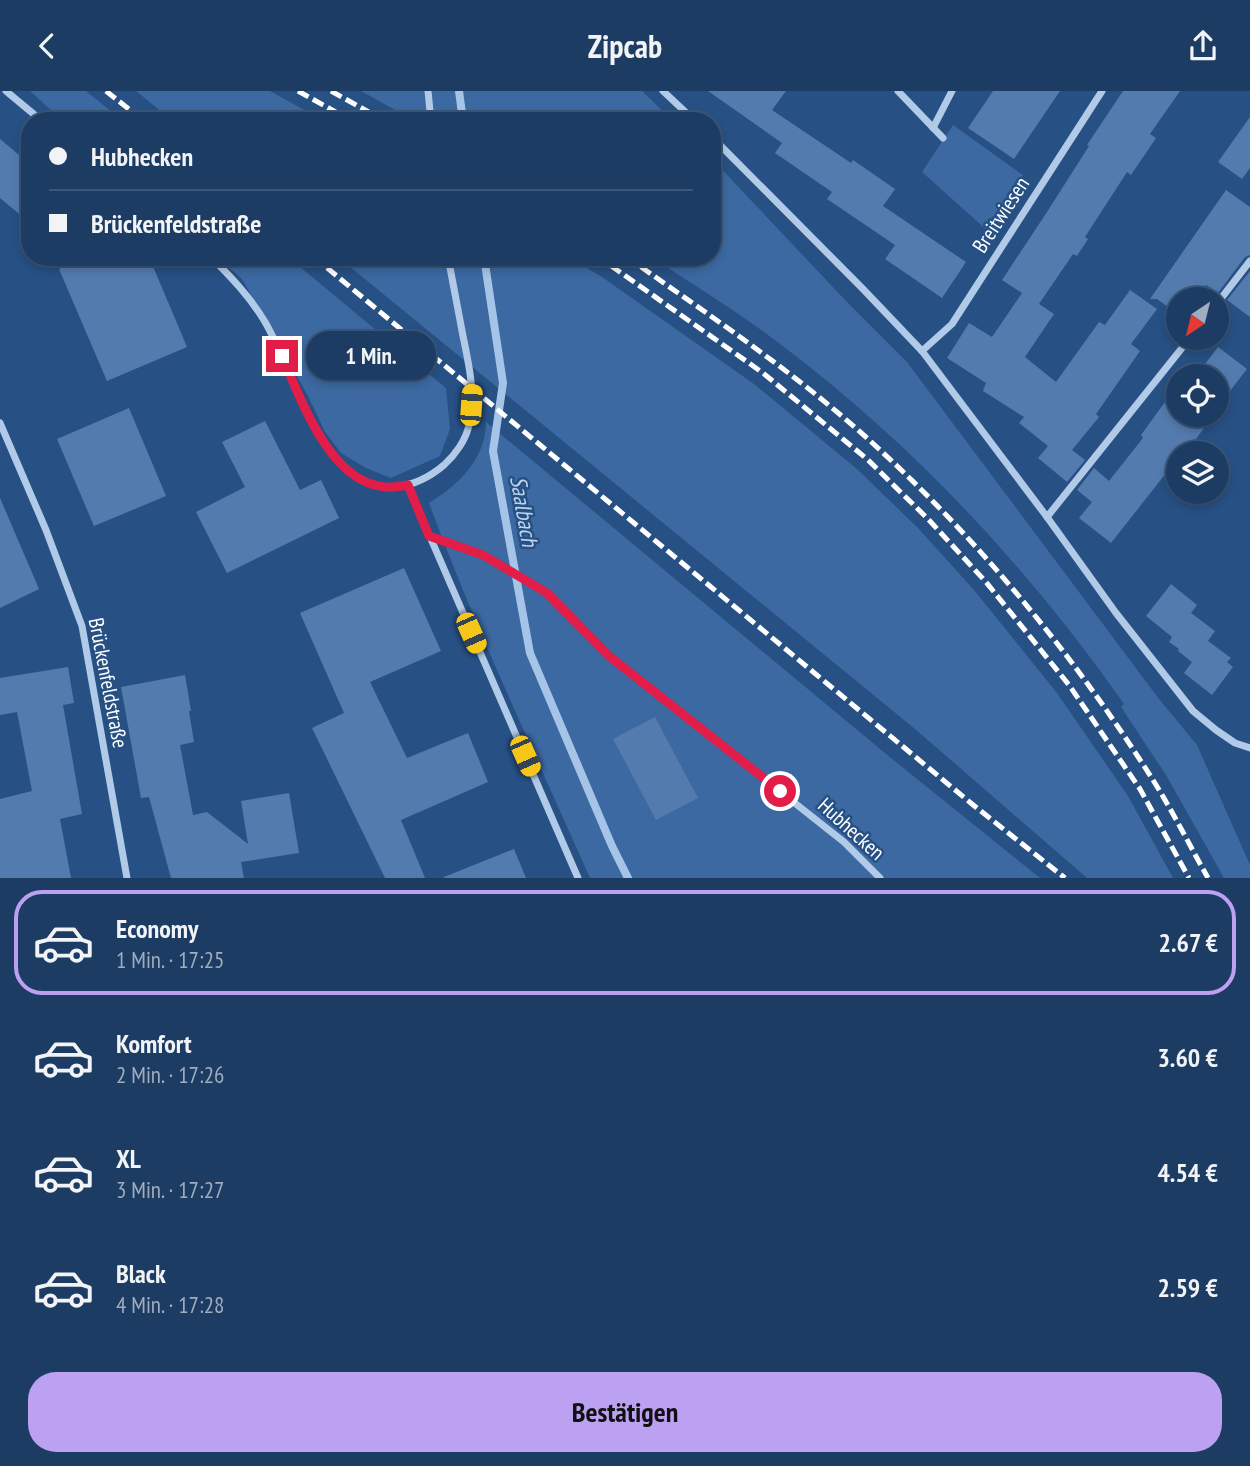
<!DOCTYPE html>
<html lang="de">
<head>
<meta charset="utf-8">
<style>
	:root { --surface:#1d3c63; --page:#2a476c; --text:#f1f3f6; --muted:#a0adbe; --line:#3b5678; --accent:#bca0f2 }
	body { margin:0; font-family:"PT Sans Narrow",sans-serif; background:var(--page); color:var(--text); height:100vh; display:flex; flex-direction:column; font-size:26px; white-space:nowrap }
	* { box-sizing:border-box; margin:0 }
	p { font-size:23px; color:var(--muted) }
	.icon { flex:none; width:38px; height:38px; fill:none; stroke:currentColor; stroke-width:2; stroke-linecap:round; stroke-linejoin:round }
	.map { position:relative; height:787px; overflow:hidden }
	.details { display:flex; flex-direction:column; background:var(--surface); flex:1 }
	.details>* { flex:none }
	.top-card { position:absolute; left:21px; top:21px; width:700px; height:154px; border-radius:28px; box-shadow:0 4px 10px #0003,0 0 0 2px var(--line); display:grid; align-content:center; height:154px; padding:0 28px; background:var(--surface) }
	.needle { width:46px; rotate:215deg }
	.buttons { position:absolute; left:1166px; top:196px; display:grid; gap:14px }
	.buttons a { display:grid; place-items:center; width:63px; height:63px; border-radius:50%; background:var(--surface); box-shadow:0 4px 10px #0003,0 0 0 2px var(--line); font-size:35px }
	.end { position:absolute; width:32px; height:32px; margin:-16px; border:9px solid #e11d48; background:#fff; box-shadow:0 0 0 4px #fff }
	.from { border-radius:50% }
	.bubble { position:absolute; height:49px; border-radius:24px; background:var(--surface); box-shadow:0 4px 10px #0003,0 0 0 2px var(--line); font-size:23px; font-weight:700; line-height:49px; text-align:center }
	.car { position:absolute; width:21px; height:42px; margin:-21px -10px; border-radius:9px; box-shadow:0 0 5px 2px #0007; background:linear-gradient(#f5c518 24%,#345 0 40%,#f5c518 0 76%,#345 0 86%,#f5c518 0) }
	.top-card b { display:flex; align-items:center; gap:24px; height:66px; font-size:26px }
	.top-card b+b { border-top:2px solid var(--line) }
	.top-card i { width:18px; height:18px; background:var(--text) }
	ul { padding:12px 0 0; list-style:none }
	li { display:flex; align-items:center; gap:21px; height:105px; margin:0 14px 10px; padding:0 14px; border:4px solid transparent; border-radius:28px }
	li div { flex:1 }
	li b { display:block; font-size:26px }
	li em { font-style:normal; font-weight:700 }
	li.on { border-color:var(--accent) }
	li>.icon { width:63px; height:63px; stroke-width:1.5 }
	.primary-button { display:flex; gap:14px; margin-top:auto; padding:14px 28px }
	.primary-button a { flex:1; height:80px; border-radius:28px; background:var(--accent); color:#111; font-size:28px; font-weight:700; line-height:80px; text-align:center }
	header { display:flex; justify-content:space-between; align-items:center; height:91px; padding:0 28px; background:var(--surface); font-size:32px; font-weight:700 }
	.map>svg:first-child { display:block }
</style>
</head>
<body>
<header><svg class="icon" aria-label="back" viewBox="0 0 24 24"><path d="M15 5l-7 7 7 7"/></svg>Zipcab<svg class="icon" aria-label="share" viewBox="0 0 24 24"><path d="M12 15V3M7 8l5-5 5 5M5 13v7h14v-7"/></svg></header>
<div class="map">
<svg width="1250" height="787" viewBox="0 0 1250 787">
	<rect width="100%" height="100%" fill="#275084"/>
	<g fill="#3c69a1">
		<path d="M30,0H86L123,30H63Z"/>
		<path d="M136,0H270L324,30H173Z"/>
		<path d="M361,0H642L673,30H415Z"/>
		<path d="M953,34L1023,84L990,142L922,81Z"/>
		<path d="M712,68L846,210L907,271L1159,608L1197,654L1250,774V787H1224L1166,684L1121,616L1124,613C1029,478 916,356 784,256C742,223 696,196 652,166H712Z"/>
		<path d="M217,166H288L446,297L450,338L440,365L391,387L366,377L341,362L325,341L308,305L242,188Z"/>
		<path d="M338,166H569L602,186L754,293L857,378L918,437L974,499L1057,602L1128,705L1173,787H1087L915,638Z"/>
		<path d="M486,331L891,667L1040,787H590C535,663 476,539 429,412C459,394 486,367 486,331Z"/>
	</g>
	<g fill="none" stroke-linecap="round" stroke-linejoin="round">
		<g stroke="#a6c4e8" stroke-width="8">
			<path d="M459,0L463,30"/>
			<path d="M484,166L503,292L493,360L530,562L612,755L628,787"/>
		</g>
	</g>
	<g fill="#547bae">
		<path d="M708,0H786L772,19L851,72L853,69L895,98L883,115L966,171L942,207L885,168L895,154L827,108L832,101L775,62L782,52Z"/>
		<path d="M993,0H1060L1014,68L968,37Z"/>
		<path d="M1123,0H1180L1150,43L1156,47L1131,84L1127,81L1085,146L1088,148L1077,165L1073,163L1039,213L1054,223L1025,266L1056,291L1099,231L1105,234L1130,199L1157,218L1131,253L1140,260L1096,323L1099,326L1072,359L1085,369L1067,391L1038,367L1048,355L1019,332L1024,326L983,300L986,292L947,267L969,232L992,246L1022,202L1002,189L1047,121L1089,55L1087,54Z"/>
		<path d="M1250,26V77L1242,88L1218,71Z"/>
		<path d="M0,48L30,73V132L0,107Z"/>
		<path d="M1226,99L1250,116V164L1245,166L1218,202L1206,194L1196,208H1178V223L1157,208H1150Z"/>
		<path d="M87,166H149L187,256L107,290L59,178Z"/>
		<path d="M1250,180V226L1227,209Z"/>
		<path d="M1218,256L1247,278L1216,318V285H1196Z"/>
		<path d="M1178,293V324H1212L1208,329L1209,330L1186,362H1178L1177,374L1174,372L1111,452L1079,427L1092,411L1077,399L1094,377L1109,390L1143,347L1141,344Z"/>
		<path d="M129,317L166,405L94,435L57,348Z"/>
		<path d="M265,330L300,399L321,389L339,427L227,482L196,421L245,396L222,351Z"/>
		<path d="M0,407L39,498L0,517Z"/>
		<path d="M404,477L441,560L370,591L407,667L468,642L488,691L401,729L425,787H385L312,637L344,622L300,522Z"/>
		<path d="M1171,493L1197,514L1191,522L1215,540L1208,550L1231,567L1227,571L1233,576L1212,604L1184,582L1192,571L1178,560L1179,558L1169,551L1172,546L1146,525Z"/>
		<path d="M68,576L74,612L63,614L82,723L60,728L71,787H0V708L32,700L17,621L0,624V587Z"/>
		<path d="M185,584L191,620H189L194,651L180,654L193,724L207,721L248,753L241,710L289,702L299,762L241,771L244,787H171L149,706L141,707L121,596Z"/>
		<path d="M655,626L698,707L656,729L613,648Z"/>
		<path d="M514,758L526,787H444V786Z"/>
	</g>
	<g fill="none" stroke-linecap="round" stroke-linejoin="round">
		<g stroke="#b1cae7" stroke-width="7">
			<path d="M6,0L42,30"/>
			<path d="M428,0L431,30"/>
			<path d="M663,0L695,30"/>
			<path d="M898,0L943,47"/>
			<path d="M933,37L952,0"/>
			<path d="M712,46L863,198L922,260L1047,426L1116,522L1193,620L1216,639L1235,652L1250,657"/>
			<path d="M211,166C231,186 251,207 265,231C295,281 322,402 396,396C414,394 431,385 444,374C455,364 466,349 469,334C476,304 469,274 463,245C458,218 453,192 448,166"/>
			<path d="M1216,214L1250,170"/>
			<path d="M922,260L952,233L1102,0"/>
			<path d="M0,332L46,439L82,535L127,787"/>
			<path d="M408,395L578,787"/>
			<path d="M1047,426L1190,247"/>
			<path d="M429,445L483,464L547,502L609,565L844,751L880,787"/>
		</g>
		<g stroke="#fff" stroke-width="5" stroke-dasharray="12 5" stroke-linecap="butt">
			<path d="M106,0L144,30"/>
			<path d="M298,0L352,30"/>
			<path d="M331,0L385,30"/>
			<path d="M314,166L972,713L1065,787"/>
			<path d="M596,166L610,174L763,282L867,368L928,428L986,491L1069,594L1140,698L1189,787"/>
			<path d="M627,166C713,227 802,286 880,359C984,455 1078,570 1153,689C1173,721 1190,755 1208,787"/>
		</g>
	</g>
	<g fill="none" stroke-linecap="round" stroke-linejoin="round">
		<path stroke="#e11d48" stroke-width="9" d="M282,265C301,308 330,393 386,396C393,397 401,395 408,394L429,445L483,464L547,502L609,565L780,700"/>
	</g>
	<g text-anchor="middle" stroke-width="5" stroke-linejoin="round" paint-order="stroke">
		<g font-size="21" fill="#fff" stroke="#275084">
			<text transform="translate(1001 124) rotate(-57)" y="7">Breitwiesen</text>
			<text transform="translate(108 592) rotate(79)" y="7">Brückenfeldstraße</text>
			<text transform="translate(851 738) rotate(42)" y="7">Hubhecken</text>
		</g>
		<g font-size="23" font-style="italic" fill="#bdd4ef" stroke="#275084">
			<text transform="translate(524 420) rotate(80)" y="8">Saalbach</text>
		</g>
	</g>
</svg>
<div class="buttons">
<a><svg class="needle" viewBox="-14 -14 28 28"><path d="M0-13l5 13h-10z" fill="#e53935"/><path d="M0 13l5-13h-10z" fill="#a0adbe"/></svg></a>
<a><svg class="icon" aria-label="locate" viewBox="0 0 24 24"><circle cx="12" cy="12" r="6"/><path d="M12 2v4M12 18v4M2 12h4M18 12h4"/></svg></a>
<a><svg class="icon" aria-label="layers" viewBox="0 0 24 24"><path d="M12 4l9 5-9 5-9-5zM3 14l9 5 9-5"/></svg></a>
</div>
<i class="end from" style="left:780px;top:700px"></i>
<i class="end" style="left:282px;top:265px"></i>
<div class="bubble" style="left:306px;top:240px;width:130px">1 Min.</div>
<i class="car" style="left:471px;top:314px;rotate:4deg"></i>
<i class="car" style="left:471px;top:542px;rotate:156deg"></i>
<i class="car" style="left:525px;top:665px;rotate:156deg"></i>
<div class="top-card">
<b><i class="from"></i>Hubhecken</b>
<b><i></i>Brückenfeldstraße</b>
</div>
</div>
<section class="details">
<ul>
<li class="on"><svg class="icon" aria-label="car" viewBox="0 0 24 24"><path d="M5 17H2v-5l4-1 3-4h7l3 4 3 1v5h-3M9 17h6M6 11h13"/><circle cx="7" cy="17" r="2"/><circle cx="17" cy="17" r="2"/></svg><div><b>Economy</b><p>1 Min. · 17:25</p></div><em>2.67 €</em></li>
<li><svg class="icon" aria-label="car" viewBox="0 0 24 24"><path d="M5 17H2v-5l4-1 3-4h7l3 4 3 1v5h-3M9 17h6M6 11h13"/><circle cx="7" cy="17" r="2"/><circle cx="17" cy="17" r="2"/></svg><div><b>Komfort</b><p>2 Min. · 17:26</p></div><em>3.60 €</em></li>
<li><svg class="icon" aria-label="car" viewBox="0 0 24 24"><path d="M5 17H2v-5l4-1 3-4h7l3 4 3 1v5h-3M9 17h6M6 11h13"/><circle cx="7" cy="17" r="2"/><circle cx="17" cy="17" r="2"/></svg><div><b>XL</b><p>3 Min. · 17:27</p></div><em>4.54 €</em></li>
<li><svg class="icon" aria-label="car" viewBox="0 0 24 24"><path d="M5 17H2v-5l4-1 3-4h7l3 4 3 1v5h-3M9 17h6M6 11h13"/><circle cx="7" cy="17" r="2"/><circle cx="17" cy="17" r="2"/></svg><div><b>Black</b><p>4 Min. · 17:28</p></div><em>2.59 €</em></li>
</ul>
<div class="primary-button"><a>Bestätigen</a></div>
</section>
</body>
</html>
